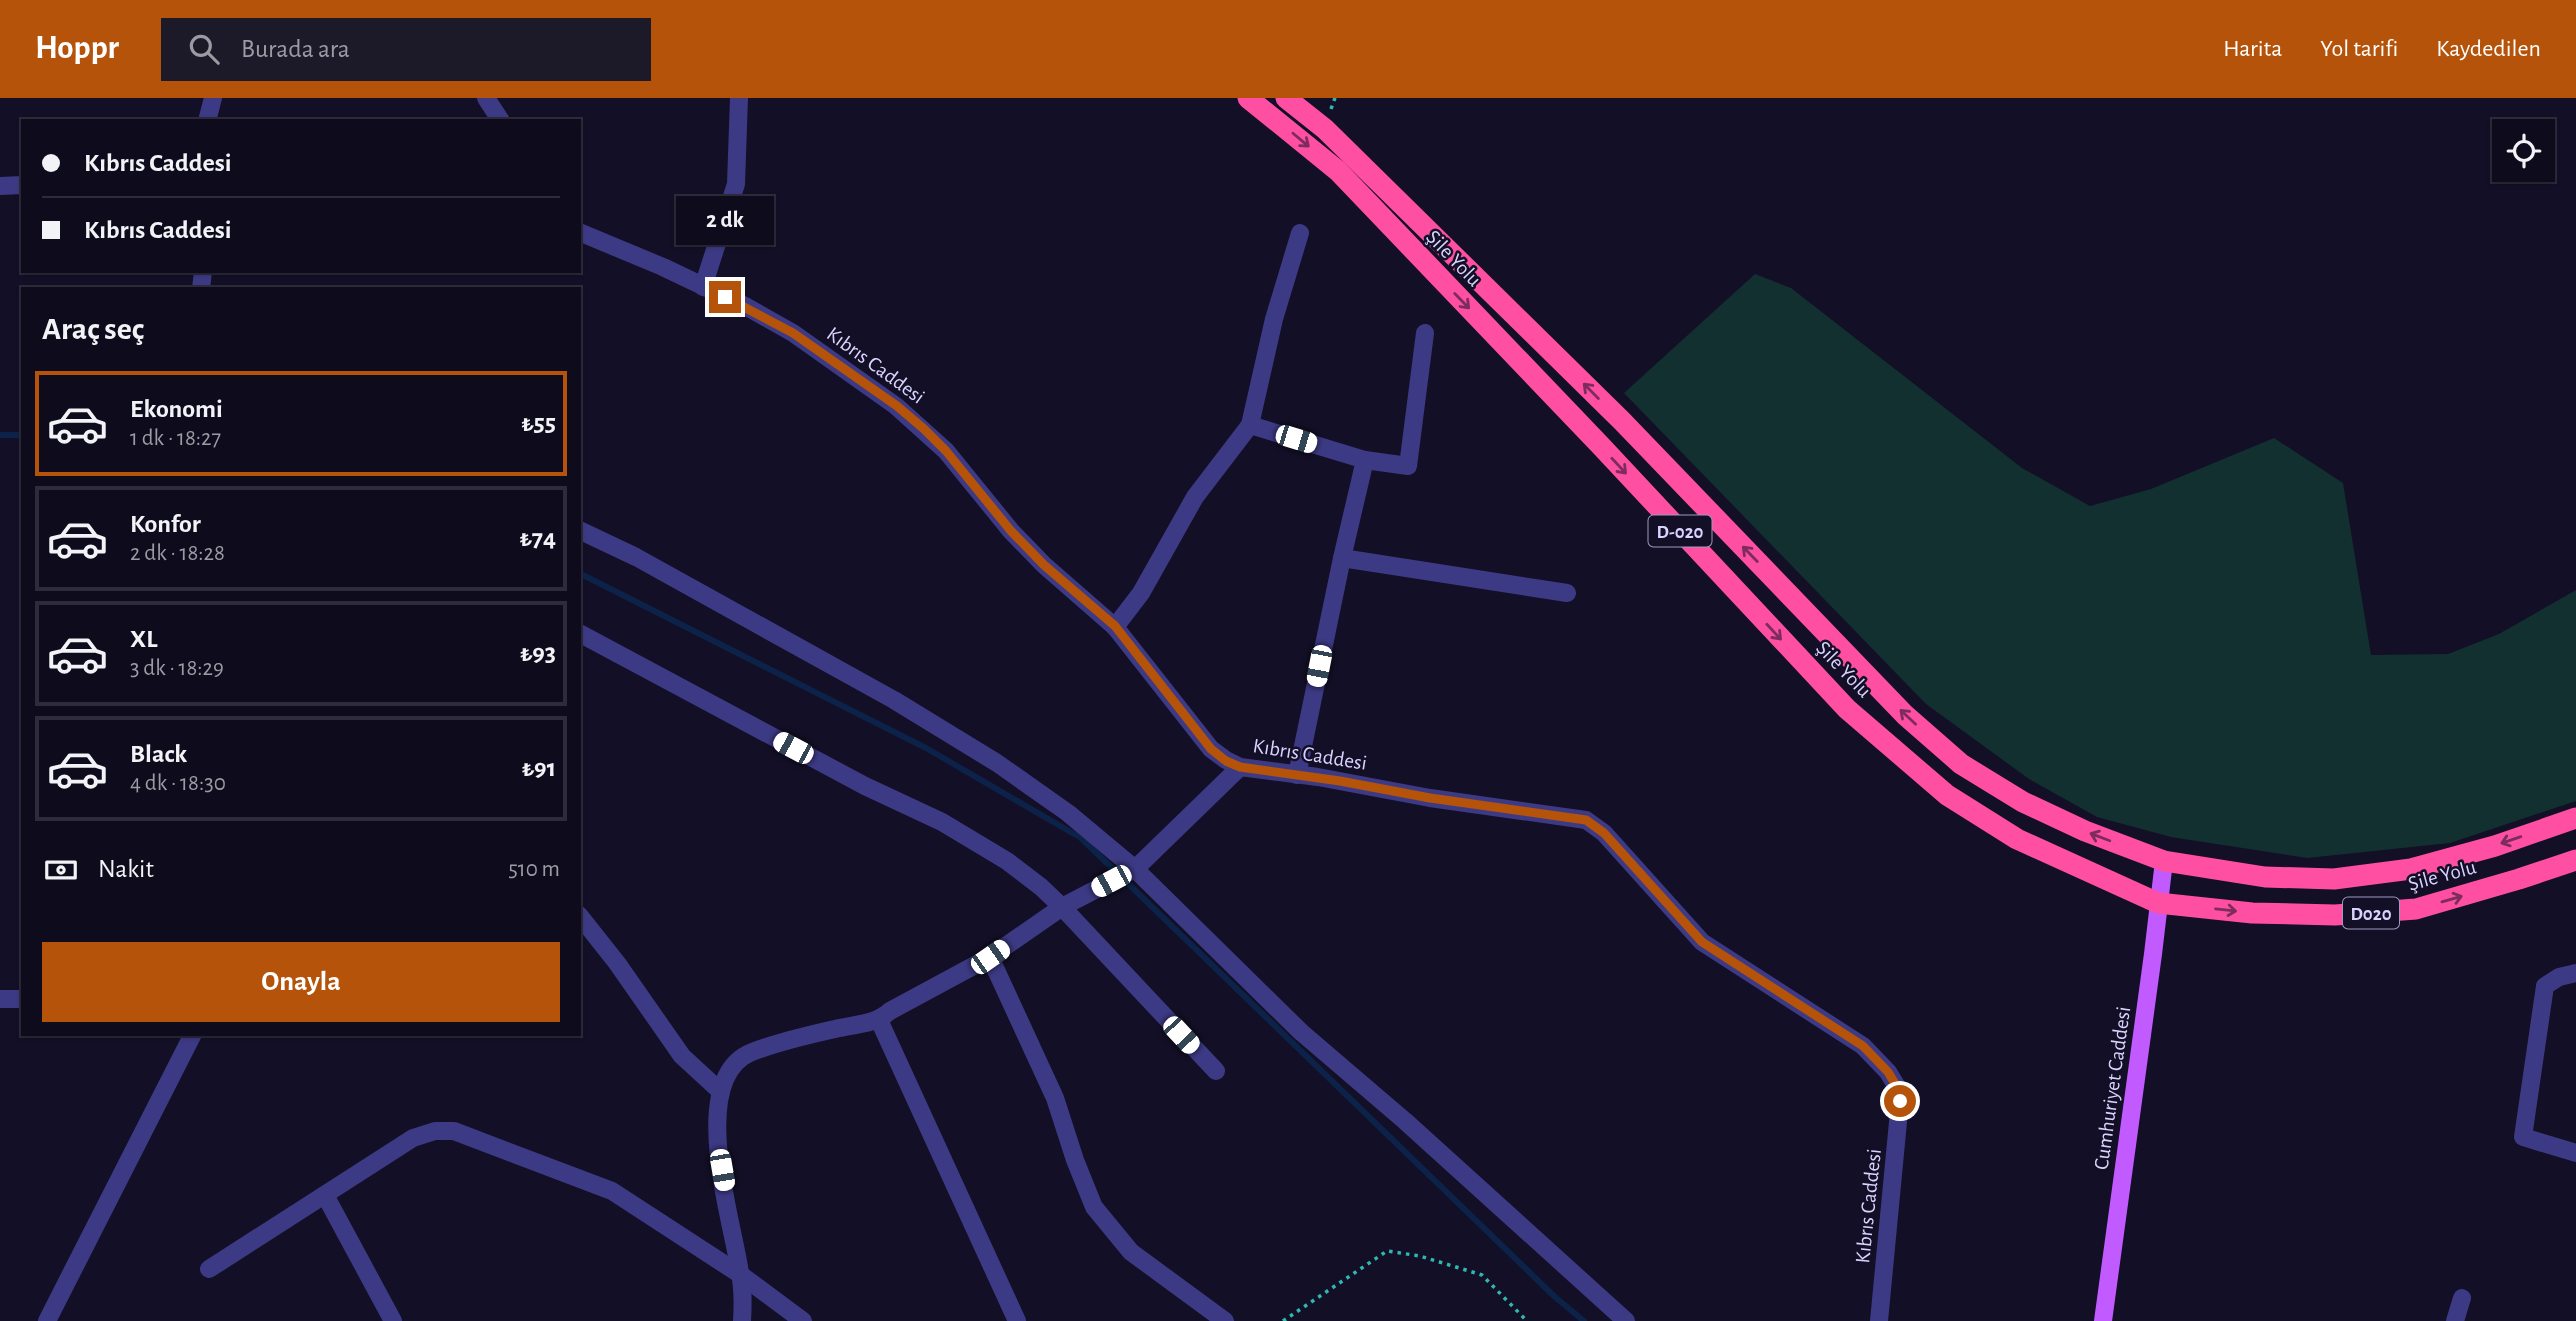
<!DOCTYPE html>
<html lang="tr">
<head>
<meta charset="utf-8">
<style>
	:root { --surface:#0e0b1c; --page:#1c1929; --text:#f1f3f6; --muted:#9b9ba3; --line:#2e2b3b; --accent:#b45309 }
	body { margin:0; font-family:"Alegreya Sans",sans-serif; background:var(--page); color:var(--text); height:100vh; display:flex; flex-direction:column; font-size:26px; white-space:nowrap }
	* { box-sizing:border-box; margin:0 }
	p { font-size:23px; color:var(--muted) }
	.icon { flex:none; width:38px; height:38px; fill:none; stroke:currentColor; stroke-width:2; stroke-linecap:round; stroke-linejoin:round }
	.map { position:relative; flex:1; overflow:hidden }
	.drawer { position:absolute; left:21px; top:189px; width:560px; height:749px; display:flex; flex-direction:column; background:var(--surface); border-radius:0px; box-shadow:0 2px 5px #0004,0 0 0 2px var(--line) }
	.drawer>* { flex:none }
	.hud { position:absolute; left:21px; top:21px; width:560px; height:154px; border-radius:0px; box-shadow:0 2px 5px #0004,0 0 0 2px var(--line); display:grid; align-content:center; height:154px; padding:0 21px; background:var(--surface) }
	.buttons { position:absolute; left:2492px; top:21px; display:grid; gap:14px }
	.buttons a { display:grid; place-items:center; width:63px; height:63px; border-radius:0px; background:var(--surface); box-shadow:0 2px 5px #0004,0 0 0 2px var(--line); font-size:35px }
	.end { position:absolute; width:32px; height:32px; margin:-16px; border:9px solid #b45309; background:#fff; box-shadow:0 0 0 4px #fff }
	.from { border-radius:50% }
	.bubble { position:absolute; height:49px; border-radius:0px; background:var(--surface); box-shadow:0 2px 5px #0004,0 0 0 2px var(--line); font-size:23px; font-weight:700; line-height:49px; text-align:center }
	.car { position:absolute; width:21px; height:42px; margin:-21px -10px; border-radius:9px; box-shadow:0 0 5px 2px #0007; background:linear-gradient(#fff 24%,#345 0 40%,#fff 0 76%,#345 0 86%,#fff 0) }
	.hud b { display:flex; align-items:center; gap:24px; height:66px; font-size:26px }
	.hud b+b { border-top:2px solid var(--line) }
	.hud i { width:18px; height:18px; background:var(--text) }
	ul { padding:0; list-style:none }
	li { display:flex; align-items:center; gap:21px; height:105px; margin:0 14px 10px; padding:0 7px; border:4px solid var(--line); border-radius:0px }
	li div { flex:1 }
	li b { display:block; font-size:26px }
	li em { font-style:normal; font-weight:700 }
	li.on { border-color:var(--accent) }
	li>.icon { width:63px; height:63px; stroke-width:1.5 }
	h2 { padding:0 21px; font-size:32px; line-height:84px }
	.pay { display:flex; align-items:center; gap:18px; height:77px; padding:0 21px; font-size:26px }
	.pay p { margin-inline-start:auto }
	.primary-button { display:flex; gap:14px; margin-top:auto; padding:14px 21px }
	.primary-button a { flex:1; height:80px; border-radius:0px; background:var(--accent); color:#fff; font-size:28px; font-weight:700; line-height:80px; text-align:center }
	header { display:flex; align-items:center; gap:42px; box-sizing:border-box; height:98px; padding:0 35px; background:var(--accent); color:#fff }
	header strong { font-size:33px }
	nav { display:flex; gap:38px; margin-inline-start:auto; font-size:24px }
	.search { width:490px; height:63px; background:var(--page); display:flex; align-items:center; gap:18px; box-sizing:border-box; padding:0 24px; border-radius:0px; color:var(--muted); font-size:26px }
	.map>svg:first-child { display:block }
</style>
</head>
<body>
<header>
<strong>Hoppr</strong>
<div class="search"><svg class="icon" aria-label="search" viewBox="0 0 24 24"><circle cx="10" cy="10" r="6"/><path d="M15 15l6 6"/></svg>Burada ara</div>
<nav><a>Harita</a><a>Yol tarifi</a><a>Kaydedilen</a></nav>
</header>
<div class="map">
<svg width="2576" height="1223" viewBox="0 0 2576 1223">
	<rect width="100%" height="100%" fill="#130f26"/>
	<path fill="#12302f" d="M1755,176L1791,190L2022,370L2090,408L2151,391L2274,340L2343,385L2371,557L2448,556L2499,536L2576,492V703L2450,745L2307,760L2171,739L2097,719L2029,681L1926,606L1624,295Z"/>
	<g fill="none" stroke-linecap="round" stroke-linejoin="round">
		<g stroke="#0c2248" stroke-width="6">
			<path d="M0,337H23"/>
			<path d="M579,475L926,650L1081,740L1555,1199L1584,1223"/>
		</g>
		<g stroke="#2fb8b0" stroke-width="3.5" stroke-dasharray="3.5 5" stroke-linecap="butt">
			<path d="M1331,11L1335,0"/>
			<path d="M1283,1223L1387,1153L1420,1158L1482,1177L1527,1223"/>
		</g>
		<g stroke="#3d3a85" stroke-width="18">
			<path d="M486,0L501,23"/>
			<path d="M207,23L213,0"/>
			<path d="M0,88L23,87"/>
			<path d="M579,134L663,169L747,209L793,235L896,308L946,353L1011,433L1044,467L1115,529L1211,651L1226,662L1240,669L1318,679L1430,700L1586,722L1604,735L1702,844L1863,948L1888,974L1897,989L1900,1003L1879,1223"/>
			<path d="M703,189L736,86L739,0"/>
			<path d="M201,191L203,173"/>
			<path d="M1250,327L1365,362L1408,368L1425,235"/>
			<path d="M579,432L636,459L894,602L997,665L1068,715L1135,771L1301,934L1405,1023L1626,1223"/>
			<path d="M1342,460L1567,495"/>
			<path d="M1115,529L1141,495L1195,399L1250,327L1274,221L1300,135"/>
			<path d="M579,535L865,688L942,724L1007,763L1041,789L1062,809L1216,973"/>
			<path d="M1297,677L1342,460L1365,362"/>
			<path d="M579,817L617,865L682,958L720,993"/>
			<path d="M990,859L1055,1000L1075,1062L1094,1109L1131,1154L1225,1223"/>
			<path d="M2576,875L2559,879L2545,888L2523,1039L2576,1055"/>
			<path d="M0,901H23"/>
			<path d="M879,922L1017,1223"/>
			<path d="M325,1097L393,1223"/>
			<path d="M209,1171L413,1040L435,1033H454L612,1093L741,1177L803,1223"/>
			<path d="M47,1223L193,936"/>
			<path d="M742,1223C743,1207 743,1190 740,1175C733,1124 686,980 752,954C778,944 808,937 835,931C855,926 874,927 890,913L990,859L1062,809L1135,771L1240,669"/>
			<path d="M2455,1223L2462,1200"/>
		</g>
		<path stroke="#c25bff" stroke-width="18" d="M2103,1223L2153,856L2164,763"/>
		<g stroke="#ff4fa3" stroke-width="21">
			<path d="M1248,0L1338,73L1601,348L1847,611L1947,697L2017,741L2158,805L2252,815L2335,817L2416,811L2519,781L2576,762"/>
			<path d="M1286,0L1325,31L1622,323L1905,617L1961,666L2023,704L2085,733L2164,763L2265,779L2334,781L2411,771L2495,748L2576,720"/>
		</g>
	</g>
	<defs><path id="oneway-shaft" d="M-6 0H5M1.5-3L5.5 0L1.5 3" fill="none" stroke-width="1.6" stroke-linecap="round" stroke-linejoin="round" transform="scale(1.75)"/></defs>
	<g stroke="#7d2c5e">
		<use href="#oneway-shaft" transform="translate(1301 42) rotate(40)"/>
		<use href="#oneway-shaft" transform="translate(1462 203) rotate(46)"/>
		<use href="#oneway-shaft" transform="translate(1591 293) rotate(-135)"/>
		<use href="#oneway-shaft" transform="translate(1619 368) rotate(47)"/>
		<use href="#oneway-shaft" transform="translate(1750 456) rotate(-134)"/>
		<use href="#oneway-shaft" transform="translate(1774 534) rotate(47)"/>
		<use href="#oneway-shaft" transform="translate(1908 619) rotate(-137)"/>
		<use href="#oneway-shaft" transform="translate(2100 739) rotate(-159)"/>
		<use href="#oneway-shaft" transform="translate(2511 742) rotate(161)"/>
		<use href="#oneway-shaft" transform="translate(2452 801) rotate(-16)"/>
		<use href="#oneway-shaft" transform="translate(2226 812) rotate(6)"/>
	</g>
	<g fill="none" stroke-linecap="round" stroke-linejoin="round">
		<path stroke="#b45309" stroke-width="9" d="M725,199L793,235L897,308L924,331L946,353L1011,433L1044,467L1115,528L1211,651L1226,663L1240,669L1340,683L1430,700L1586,722L1604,735L1702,844L1863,948L1888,974L1897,989L1900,1003"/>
	</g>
	<g text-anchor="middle" stroke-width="5" stroke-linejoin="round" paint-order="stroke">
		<g fill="#130f26" stroke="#9e99be" stroke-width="2">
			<rect x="1648.5" y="417.5" width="63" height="31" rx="5"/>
			<rect x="2343" y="799.5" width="56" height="31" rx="5"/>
		</g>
		<g font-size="19" font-weight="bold" fill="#d9d4ff">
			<text x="1680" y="440">D-020</text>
			<text x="2371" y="822">D020</text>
		</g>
		<g font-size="21" fill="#d9d4ff" stroke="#130f26">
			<text transform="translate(1454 160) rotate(46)" y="7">Şile Yolu</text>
			<text transform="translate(876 267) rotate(36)" y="7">Kıbrıs Caddesi</text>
			<text transform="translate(1844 571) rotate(46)" y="7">Şile Yolu</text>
			<text transform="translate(1310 656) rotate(9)" y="7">Kıbrıs Caddesi</text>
			<text transform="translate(2442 777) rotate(-15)" y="7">Şile Yolu</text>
			<text transform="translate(2112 990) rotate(-82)" y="7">Cumhuriyet Caddesi</text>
			<text transform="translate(1868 1108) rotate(-84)" y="7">Kıbrıs Caddesi</text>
		</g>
	</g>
</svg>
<div class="buttons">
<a><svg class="icon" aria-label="locate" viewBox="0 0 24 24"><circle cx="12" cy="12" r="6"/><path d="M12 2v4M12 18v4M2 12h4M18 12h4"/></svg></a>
</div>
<i class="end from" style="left:1900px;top:1003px"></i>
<i class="end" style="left:725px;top:199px"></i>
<div class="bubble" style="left:676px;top:98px;width:98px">2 dk</div>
<i class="car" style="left:1296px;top:341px;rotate:107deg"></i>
<i class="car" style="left:1319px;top:568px;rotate:191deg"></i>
<i class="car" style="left:793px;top:650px;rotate:298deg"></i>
<i class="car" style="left:1111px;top:783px;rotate:242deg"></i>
<i class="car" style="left:990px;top:859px;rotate:55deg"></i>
<i class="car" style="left:1181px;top:937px;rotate:137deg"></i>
<i class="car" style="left:722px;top:1072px;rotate:170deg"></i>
<div class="hud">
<b><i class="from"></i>Kıbrıs Caddesi</b>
<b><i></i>Kıbrıs Caddesi</b>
</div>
<section class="drawer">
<h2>Araç seç</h2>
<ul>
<li class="on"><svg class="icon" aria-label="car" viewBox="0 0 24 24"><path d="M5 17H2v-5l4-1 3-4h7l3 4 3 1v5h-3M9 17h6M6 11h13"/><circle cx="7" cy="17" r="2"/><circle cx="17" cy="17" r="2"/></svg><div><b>Ekonomi</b><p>1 dk · 18:27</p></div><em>₺55</em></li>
<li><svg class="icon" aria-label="car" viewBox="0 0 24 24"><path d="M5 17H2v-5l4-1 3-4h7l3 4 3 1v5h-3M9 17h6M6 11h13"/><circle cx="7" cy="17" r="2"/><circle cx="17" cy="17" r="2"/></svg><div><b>Konfor</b><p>2 dk · 18:28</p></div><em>₺74</em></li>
<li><svg class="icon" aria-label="car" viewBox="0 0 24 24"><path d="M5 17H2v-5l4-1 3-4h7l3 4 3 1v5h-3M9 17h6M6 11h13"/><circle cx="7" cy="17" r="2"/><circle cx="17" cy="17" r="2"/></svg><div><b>XL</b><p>3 dk · 18:29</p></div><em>₺93</em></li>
<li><svg class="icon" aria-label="car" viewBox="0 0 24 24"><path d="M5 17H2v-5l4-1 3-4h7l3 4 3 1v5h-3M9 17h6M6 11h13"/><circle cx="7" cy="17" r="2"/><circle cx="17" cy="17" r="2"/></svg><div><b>Black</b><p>4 dk · 18:30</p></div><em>₺91</em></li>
</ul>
<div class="pay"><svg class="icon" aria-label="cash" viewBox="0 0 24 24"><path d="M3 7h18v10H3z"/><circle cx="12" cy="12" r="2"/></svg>Nakit<p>510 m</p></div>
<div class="primary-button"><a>Onayla</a></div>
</section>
</div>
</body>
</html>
